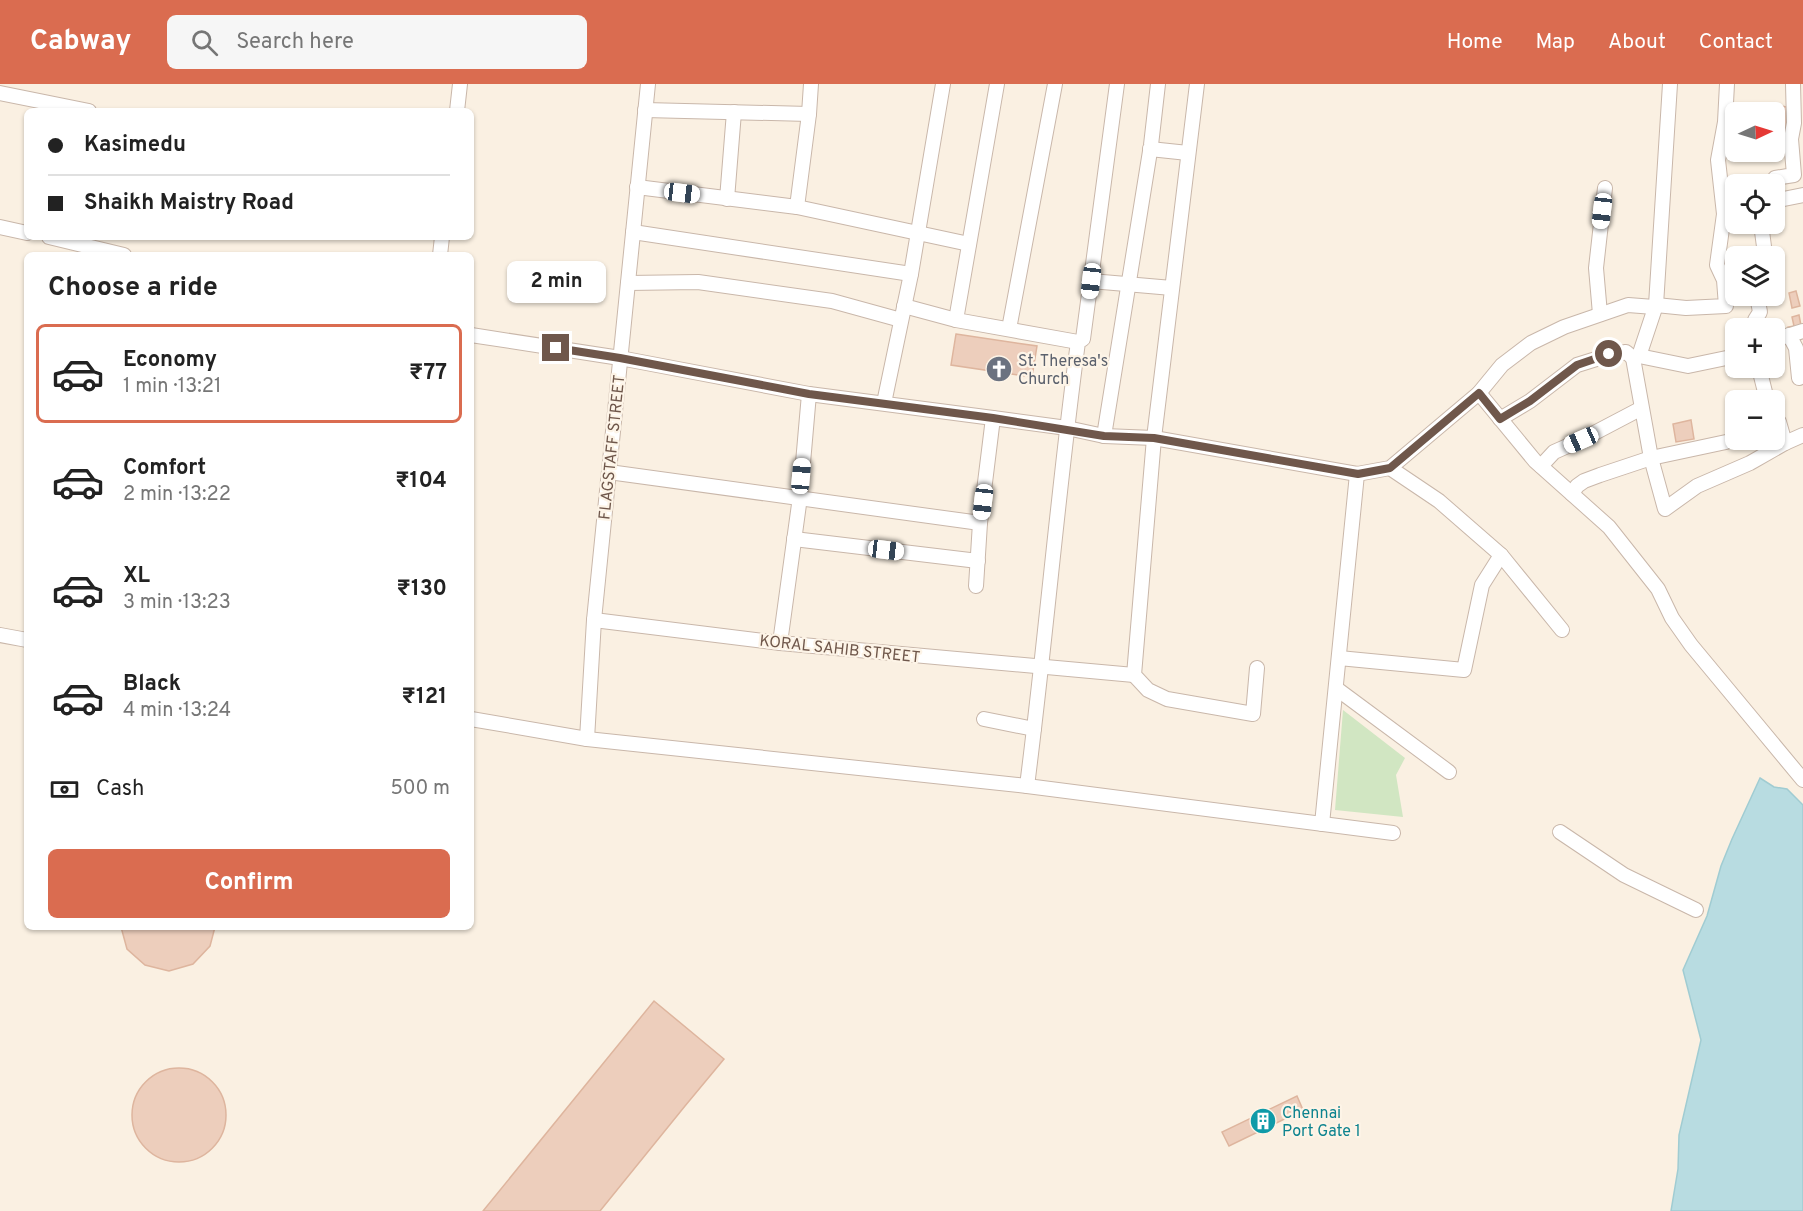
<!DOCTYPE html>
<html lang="en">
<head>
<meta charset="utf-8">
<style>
	:root { --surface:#fff; --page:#f6f6f6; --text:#222; --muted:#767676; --line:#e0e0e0; --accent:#da6c50 }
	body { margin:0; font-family:Overpass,sans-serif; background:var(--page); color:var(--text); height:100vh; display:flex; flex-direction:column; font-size:22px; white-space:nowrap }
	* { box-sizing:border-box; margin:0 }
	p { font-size:20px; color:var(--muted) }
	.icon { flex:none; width:33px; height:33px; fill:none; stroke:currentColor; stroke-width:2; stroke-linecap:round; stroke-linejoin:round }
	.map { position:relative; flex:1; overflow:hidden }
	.side { position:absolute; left:24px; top:168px; width:450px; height:678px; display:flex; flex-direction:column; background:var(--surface); border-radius:9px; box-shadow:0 2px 4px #0004 }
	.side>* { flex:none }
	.hud { position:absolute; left:24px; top:24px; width:450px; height:132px; border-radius:9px; box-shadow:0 2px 4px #0004; display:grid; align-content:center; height:132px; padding:0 24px; background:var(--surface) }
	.needle { width:39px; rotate:86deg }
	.fabs { position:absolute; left:1725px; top:18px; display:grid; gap:12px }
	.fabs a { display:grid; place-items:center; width:60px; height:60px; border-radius:9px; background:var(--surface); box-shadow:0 2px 4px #0004; font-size:30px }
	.end { position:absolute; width:27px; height:27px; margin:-14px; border:8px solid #6f574b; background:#fff; box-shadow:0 0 0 3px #fff }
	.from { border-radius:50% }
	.bubble { position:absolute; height:42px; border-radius:9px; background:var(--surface); box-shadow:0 2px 4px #0004; font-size:20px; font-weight:700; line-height:42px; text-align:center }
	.car { position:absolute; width:18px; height:36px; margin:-18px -9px; border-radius:8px; box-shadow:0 0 4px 2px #0007; background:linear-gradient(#fff 24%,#345 0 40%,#fff 0 76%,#345 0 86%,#fff 0) }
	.hud b { display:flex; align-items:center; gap:21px; height:57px; font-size:22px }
	.hud b+b { border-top:2px solid var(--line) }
	.hud i { width:15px; height:15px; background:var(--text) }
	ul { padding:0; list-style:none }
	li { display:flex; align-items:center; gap:18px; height:99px; margin:0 12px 9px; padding:0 12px; border:3px solid transparent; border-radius:9px }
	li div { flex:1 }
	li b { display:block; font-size:22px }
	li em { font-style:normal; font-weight:700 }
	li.selected { border-color:var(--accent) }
	li>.icon { width:54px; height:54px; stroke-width:1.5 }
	h2 { padding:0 24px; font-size:27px; line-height:72px }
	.pay { display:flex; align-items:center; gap:15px; height:66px; padding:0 24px; font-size:22px }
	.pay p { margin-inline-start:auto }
	.action { display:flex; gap:12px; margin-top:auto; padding:12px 24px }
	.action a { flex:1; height:69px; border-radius:9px; background:var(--accent); color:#fff; font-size:24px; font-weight:700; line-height:69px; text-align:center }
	header { display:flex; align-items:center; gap:36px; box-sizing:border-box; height:84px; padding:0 30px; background:var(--accent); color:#fff }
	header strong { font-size:28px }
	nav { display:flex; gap:33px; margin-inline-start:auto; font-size:21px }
	.search { width:420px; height:54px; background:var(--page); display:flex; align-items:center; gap:15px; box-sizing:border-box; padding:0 21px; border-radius:9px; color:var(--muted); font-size:22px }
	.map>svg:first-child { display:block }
</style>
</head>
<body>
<header>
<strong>Cabway</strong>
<div class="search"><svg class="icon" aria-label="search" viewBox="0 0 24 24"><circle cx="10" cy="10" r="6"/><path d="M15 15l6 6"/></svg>Search here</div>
<nav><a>Home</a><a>Map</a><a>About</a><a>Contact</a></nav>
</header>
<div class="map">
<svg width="1803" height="1127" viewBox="0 0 1803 1127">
	<rect width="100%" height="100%" fill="#faf0e2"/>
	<path fill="#d1e6c2" d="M1343,626L1405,674L1396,691L1403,733L1335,726Z"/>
	<path fill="#b8dce1" stroke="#a0ccd2" stroke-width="1.5" d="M1760,694L1774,703L1787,705L1803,721V1127H1671L1678,1085L1679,1051L1701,956L1683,886L1707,832L1721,782L1732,755Z"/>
	<g fill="#edcebc" stroke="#deb59e" stroke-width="1.5">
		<path d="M1781,22L1793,24L1790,46L1778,45Z"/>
		<path d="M1770,171H1782L1783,181L1774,182V172Z"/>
		<path d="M1796,207L1800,222L1792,224L1789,209Z"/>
		<path d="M1799,231L1802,247L1789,249L1788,243L1794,242L1792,233Z"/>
		<path d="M956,250L1037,262L1032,293L951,281Z"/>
		<path d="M1691,336L1694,355L1676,358L1673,340Z"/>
		<path d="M121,843H215L210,862L193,880L169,887L145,881L127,865Z"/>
		<path d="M654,917L724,975L685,1022L600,1127H483Z"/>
		<circle cx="179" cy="1031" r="47"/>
		<path d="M1297,1012L1303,1026L1229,1062L1222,1048Z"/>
	</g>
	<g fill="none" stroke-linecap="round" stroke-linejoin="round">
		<defs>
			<g id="minor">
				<path d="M1197,0L1154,354L1134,591L1148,606L1167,615L1253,630L1257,584"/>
				<path d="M1670,0L1656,221L1639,272L1633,274L1651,374L1665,425L1697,402L1750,379L1785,359L1803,351"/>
				<path d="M0,9L89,27"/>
				<path d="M645,26L809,30"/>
				<path d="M457,27L460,0"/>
				<path d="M1150,65L1188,69"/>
				<path d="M637,103L797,123L969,160"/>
				<path d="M727,115L734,28"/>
				<path d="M1778,116L1775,94L1794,91L1791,55L1794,39L1793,0"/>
				<path d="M1774,117L1803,111"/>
				<path d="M797,123L809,30L811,0"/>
				<path d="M0,143L27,149"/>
				<path d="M633,148L911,190"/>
				<path d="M49,153L124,171"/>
				<path d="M440,171L442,153"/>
				<path d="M1755,172L1765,170L1761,140"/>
				<path d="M1091,197L1172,204"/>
				<path d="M628,199L698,198L832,217L901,236"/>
				<path d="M1757,212L1760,228L1755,236L1757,244"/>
				<path d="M1656,221L1686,224L1726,222L1724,196L1717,181L1724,130L1718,76L1725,38L1727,0"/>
				<path d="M904,222L956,236L1078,258"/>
				<path d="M1600,230L1596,184L1605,104"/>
				<path d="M956,236L997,0"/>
				<path d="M1009,245L1055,0"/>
				<path d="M471,251L620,274L809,310L993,334L1067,344L1104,352L1154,354L1357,390L1390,384L1479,309L1535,377L1609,443L1658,505L1672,534L1691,561L1803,696"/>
				<path d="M1789,251L1796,264L1799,294"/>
				<path d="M1774,256L1803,247"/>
				<path d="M1639,272L1688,282L1736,272"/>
				<path d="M1759,284L1767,316"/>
				<path d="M1479,309L1502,281L1531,259L1564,243L1628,221L1654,223"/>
				<path d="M884,319L911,190L943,0"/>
				<path d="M1774,333L1779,338L1785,359"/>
				<path d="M1500,335L1530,317L1577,281L1609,271L1626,268L1633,274"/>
				<path d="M1104,352L1151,61L1158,0"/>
				<path d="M1541,382L1554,368L1581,356L1640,325"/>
				<path d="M1390,384L1439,417L1501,471L1562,546"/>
				<path d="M609,388L980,439"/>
				<path d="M1572,410L1577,402L1584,397L1600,391L1651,374L1726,358"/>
				<path d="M794,455L978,477"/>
				<path d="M976,502L980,439L993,334"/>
				<path d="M594,536L780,559L1134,591"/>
				<path d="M0,551L27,556"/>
				<path d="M780,559L800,413L809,310"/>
				<path d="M1339,574L1464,586L1482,501L1501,471"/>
				<path d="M1337,605L1449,688"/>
				<path d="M471,635L587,655L1027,702L1393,749"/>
				<path d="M984,635L1034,645"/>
				<path d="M587,655L594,536L648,0"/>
				<path d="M1027,702C1046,554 1058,406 1078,258L1083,255L1117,0"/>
				<path d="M1322,740L1357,390"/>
				<path d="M1560,748L1624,791L1696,826"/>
			</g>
		</defs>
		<use href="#minor" stroke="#c9b7aa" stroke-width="16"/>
		<use href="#minor" stroke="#fff" stroke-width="14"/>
	</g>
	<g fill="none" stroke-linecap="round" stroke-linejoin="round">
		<path stroke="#6f574b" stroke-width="8" d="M556,264L620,274L809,310L993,334L1104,352L1154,354L1358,390L1390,384L1479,309L1500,335L1530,317L1577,281L1609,270"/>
	</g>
	<defs>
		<symbol id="church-disc" viewBox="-11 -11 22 22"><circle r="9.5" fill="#6b7280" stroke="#fdf4e7"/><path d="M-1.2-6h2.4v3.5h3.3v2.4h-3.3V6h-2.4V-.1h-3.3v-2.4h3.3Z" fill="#fff"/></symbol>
		<symbol id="building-disc" viewBox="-11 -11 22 22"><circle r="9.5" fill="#0f9aa8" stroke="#fdf4e7"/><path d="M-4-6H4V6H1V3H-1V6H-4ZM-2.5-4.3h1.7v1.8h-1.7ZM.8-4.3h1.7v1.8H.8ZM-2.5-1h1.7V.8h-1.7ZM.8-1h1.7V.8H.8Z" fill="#fff"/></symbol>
	</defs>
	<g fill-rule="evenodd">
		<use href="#church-disc" x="984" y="270" width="30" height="30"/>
		<use href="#building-disc" x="1248" y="1022" width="30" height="30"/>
	</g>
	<g text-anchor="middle" stroke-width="4.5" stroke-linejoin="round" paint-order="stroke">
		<g font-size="16" fill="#5b616d" stroke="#fdf4e7" text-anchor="start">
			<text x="1018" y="282">St. Theresa's<tspan x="1018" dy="18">Church</tspan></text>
		</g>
		<g font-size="16" fill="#6f574b" stroke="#fdf4e7">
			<text transform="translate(611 363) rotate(-84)" y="6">FLAGSTAFF STREET</text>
			<text transform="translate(840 564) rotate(6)" y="6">KORAL SAHIB STREET</text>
		</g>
		<g font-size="16" fill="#0d838f" stroke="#fdf4e7" text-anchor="start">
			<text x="1282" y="1034">Chennai<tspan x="1282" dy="18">Port Gate 1</tspan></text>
		</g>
	</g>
</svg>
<div class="fabs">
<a><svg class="needle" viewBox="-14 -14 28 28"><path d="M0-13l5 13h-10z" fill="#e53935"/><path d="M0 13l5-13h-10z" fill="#767676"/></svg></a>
<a><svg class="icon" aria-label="locate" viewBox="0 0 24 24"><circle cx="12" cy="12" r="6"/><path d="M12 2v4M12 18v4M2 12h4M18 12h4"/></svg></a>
<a><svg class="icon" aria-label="layers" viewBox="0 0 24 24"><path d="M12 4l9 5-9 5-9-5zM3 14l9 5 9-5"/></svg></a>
<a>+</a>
<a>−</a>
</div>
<i class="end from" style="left:1609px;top:270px"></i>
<i class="end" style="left:556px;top:264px"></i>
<div class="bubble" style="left:507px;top:177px;width:99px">2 min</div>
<i class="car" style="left:682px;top:109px;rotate:97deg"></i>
<i class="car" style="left:1602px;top:127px;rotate:187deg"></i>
<i class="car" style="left:1091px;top:197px;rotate:187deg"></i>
<i class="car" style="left:1581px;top:356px;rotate:246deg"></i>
<i class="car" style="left:801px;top:392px;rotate:5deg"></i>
<i class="car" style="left:983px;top:418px;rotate:187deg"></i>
<i class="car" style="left:886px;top:466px;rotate:97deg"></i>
<div class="hud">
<b><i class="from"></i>Kasimedu</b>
<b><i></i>Shaikh Maistry Road</b>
</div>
<section class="side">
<h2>Choose a ride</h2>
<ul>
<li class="selected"><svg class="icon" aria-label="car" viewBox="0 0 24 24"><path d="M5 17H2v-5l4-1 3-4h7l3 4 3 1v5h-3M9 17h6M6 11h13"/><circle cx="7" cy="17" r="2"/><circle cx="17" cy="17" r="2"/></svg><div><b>Economy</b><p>1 min · 13:21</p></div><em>₹77</em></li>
<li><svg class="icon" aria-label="car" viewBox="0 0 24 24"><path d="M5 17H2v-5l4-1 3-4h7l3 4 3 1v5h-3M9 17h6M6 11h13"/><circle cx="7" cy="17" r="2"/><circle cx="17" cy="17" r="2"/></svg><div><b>Comfort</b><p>2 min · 13:22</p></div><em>₹104</em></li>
<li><svg class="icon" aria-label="car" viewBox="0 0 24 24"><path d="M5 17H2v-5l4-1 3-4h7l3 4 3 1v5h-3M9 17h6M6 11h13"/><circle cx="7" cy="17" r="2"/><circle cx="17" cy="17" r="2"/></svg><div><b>XL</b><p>3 min · 13:23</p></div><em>₹130</em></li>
<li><svg class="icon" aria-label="car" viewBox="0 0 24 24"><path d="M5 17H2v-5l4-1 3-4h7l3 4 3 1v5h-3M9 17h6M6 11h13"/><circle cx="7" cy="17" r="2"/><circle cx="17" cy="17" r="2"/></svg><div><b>Black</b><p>4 min · 13:24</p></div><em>₹121</em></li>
</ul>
<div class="pay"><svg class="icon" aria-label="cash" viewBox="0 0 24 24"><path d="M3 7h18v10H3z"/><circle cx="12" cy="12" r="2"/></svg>Cash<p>500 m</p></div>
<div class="action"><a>Confirm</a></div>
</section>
</div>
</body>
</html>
